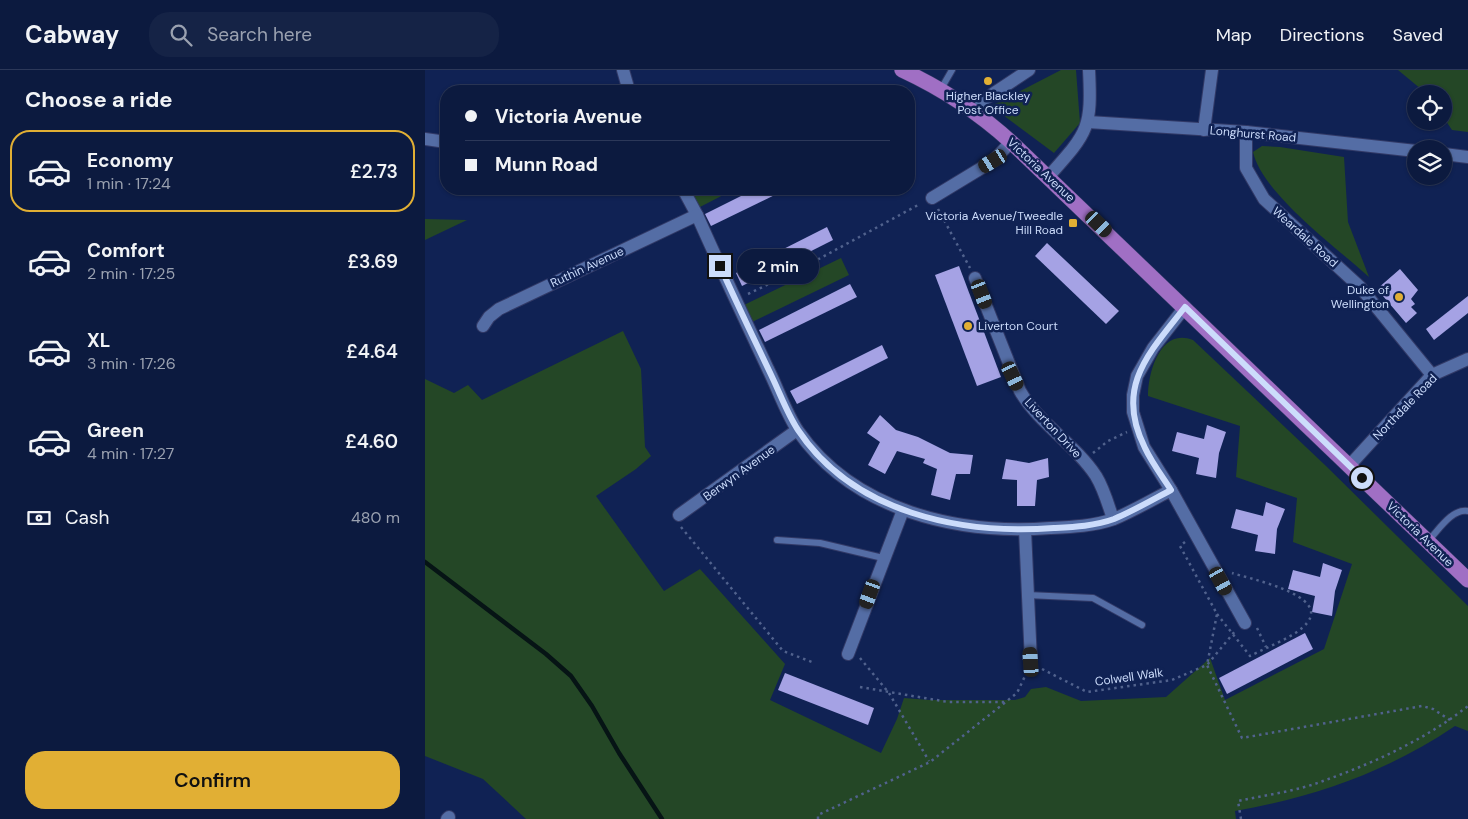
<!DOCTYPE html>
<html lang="en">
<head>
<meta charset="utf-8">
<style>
	:root { --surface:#0c1a3f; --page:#152346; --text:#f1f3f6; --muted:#9aa1b0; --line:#2c3859; --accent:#e1af34 }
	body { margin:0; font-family:"DM Sans",sans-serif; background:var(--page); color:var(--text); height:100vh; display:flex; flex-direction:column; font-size:19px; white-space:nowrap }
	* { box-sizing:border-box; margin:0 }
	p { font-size:16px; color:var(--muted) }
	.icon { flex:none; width:28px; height:28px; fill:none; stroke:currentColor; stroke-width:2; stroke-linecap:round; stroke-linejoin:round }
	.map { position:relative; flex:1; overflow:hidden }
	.panel { display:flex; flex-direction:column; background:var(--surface); width:425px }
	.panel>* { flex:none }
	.guide { position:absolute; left:15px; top:15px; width:475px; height:110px; border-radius:20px; box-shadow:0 1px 4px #0004,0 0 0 1px var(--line); display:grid; align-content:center; height:110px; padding:0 25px; background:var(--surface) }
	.buttons { position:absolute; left:982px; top:15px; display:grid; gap:10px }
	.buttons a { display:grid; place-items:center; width:45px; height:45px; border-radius:50%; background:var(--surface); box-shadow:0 1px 4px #0004,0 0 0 1px var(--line); font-size:25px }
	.end { position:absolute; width:22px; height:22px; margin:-11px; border:6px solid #ccdcfb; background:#111; box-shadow:0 0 0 2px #111 }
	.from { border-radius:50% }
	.bubble { position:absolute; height:35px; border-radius:18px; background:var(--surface); box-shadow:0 1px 4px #0004,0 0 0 1px var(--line); font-size:16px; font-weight:600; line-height:35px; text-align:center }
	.car { position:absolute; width:15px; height:30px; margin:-15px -8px; border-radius:6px; box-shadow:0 0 4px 1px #0007; background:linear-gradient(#222 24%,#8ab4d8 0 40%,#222 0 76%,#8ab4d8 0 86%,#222 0) }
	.guide b { display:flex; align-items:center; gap:18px; height:48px; font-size:19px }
	.guide b+b { border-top:1px solid var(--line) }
	.guide i { width:12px; height:12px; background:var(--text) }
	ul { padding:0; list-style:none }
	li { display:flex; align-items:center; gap:15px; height:82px; margin:0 10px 8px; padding:0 15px; border:2px solid transparent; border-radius:20px }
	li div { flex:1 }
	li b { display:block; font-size:19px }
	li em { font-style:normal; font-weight:600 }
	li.active { border-color:var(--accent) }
	li>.icon { width:45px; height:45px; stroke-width:1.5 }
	h2 { padding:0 25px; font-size:22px; line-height:60px }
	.pay { display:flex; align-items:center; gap:12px; height:55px; padding:0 25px; font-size:19px }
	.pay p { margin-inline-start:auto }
	.primary-button { display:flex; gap:10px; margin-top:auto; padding:10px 25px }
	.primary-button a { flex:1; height:58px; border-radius:20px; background:var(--accent); color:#111; font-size:20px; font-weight:600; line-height:58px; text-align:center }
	header { display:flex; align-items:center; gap:30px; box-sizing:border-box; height:70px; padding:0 25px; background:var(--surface); border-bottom:1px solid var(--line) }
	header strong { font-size:24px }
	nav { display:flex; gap:28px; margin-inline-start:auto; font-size:18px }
	.search { width:350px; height:45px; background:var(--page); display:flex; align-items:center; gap:12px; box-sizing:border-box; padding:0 18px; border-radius:20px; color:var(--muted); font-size:19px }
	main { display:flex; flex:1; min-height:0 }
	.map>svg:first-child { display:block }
</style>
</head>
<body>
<header>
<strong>Cabway</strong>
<div class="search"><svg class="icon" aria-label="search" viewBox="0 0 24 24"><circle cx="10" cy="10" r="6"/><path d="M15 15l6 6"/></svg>Search here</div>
<nav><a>Map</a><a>Directions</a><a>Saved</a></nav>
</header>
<main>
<section class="panel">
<h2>Choose a ride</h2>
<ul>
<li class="active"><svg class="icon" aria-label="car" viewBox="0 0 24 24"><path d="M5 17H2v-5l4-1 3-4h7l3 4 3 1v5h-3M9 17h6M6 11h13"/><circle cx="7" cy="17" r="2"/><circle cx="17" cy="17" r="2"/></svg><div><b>Economy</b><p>1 min · 17:24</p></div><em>£2.73</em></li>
<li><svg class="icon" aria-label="car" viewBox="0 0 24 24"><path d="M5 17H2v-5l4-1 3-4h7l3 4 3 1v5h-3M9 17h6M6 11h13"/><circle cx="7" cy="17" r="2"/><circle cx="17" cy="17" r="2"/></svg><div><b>Comfort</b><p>2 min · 17:25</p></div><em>£3.69</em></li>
<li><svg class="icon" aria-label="car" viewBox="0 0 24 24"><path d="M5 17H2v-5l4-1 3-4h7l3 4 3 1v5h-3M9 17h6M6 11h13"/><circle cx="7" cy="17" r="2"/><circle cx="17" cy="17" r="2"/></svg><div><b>XL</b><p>3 min · 17:26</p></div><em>£4.64</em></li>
<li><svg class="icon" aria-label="car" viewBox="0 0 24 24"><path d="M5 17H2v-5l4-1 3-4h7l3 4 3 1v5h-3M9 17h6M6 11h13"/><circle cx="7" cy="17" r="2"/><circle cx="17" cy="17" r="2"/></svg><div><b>Green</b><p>4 min · 17:27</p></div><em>£4.60</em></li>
</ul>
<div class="pay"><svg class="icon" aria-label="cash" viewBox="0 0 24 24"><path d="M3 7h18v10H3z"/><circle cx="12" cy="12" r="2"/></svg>Cash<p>480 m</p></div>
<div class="primary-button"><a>Confirm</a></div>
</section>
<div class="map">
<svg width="1043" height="749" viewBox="0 0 1043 749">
	<rect width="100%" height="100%" fill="#102254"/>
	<g fill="#244726">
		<path d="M636,0H651L655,53L629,83L566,36Z"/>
		<path d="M973,0H1043V62L1027,60L1019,48V24H1002Z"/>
		<path d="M837,76L855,77L919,87L923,152L944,207C912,178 837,123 828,82Z"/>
		<path d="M276,119H310L273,138L266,124Z"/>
		<path d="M0,149L42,150L0,170Z"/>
		<path d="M416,188L424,205L327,252L319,235Z"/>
		<path d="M198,261L216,299L220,377L226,386L211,399L171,426L239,521L275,499L360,594L345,630L456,683L472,649L479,628L504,630H590L600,627L606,619L621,617L656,631L741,627L785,588L800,630L899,579L927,494L868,472L872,428L811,407L815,356L723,326C723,301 736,257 768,270L901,396L1043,536V661L1030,656C962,702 890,727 810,741L811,749H101L58,709L0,686V309L29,323L43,315L57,330Z"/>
	</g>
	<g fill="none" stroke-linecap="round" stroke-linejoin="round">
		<path stroke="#061415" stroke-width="4.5" d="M0,492L121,584L146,606L167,636L194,683L237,749"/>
	</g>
	<g fill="#a5a2e4">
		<path d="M330,119H362L286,156L280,144Z"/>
		<path d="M402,157L408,170L317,216L311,203Z"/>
		<path d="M622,173L694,241L681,254L610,186Z"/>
		<path d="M534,196L576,307L552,316L510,205Z"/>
		<path d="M975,199L993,220L986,229L990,234L986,237L992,243L981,253L952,219Z"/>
		<path d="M425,214L432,227L340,272L334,260Z"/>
		<path d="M1043,226V243L1009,270L1001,259Z"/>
		<path d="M457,275L463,288L372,334L365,321Z"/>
		<path d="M455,345L471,360L493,367L525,383L548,385L545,404H531L525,430L506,425L512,399L498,393L500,389L472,381L460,404L443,395L455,372L442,363Z"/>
		<path d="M782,355L801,362L794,383L791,408L771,404L774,388L747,381L752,362L779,369Z"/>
		<path d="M623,388L624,407L612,410L610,436H592V410L577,409L581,389L604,393Z"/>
		<path d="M841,432L860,439L852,459L850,484L830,481L833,465L806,458L811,439L838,446Z"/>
		<path d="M898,493L917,500L910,521L907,546L887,542L890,526L863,519L868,500L895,507Z"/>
		<path d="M880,563L888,579L802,624L794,608Z"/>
		<path d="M360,603L449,638L443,655L353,620Z"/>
	</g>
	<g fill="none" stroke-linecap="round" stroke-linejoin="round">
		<defs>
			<g id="lane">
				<path d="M516,19L527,0"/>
				<path d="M352,470L395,473L458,488"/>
				<path d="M1003,471C1013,461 1027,438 1043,441"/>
				<path d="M602,525L668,528L717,555"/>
			</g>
			<g id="street">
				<path d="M198,0L204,21"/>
				<path d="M551,42L560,29L604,0"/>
				<path d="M663,52L821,62L991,81"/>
				<path d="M779,60L787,0"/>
				<path d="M821,62V98L839,129L935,217L1007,305"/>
				<path d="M0,69L21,72"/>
				<path d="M1019,84L1043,87"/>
				<path d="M624,106C663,62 667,59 664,0"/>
				<path d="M258,119L272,145C295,197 319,248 343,299C353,319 361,343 373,361C429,441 533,465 625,458C646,457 669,456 689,449C708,441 727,430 746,420"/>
				<path d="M507,128L568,91L586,72"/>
				<path d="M550,208L595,321C614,354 650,374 671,406C679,419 683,434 688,449"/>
				<path d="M760,237L728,278L712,306L708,325V342L719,377L746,420L820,553"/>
				<path d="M58,256L64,247L74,239L272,145"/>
				<path d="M924,396L1007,305L1043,289"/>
				<path d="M254,445L372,360"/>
				<path d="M600,460L606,592"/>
				<path d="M423,584L478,440"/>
				<path d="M22,749L24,747"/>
			</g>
			<path id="primary" d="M477,0C518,19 553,42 586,72L1043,510"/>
		</defs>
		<use href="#lane" stroke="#323a67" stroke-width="8"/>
		<use href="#street" stroke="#323a67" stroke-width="14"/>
		<use href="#primary" stroke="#323a67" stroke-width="16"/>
		<g stroke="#51628d" stroke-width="2.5" stroke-dasharray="2.5 4" stroke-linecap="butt">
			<path d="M513,139L545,198"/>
			<path d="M323,224L379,197L495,134"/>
			<path d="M668,383L683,371L702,362"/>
			<path d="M256,457L358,581L387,592"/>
			<path d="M760,472L755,476L792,544L782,595L817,668L997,636L1008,639L1025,650"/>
			<path d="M792,544L825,586C840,578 872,566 882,553C905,525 825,509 807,503"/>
			<path d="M832,558L841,577"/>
			<path d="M435,588L464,623L504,691"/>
			<path d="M617,599L662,622L747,610L782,595L811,560"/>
			<path d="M435,617L523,632H579"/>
			<path d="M393,749V745L505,692L592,623L601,604"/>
			<path d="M816,749L813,731C841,725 872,721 898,711C949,693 1001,669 1043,636"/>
		</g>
		<use href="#lane" stroke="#546da5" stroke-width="6"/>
		<use href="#street" stroke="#546da5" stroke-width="12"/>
		<use href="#primary" stroke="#a06fc4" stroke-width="15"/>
	</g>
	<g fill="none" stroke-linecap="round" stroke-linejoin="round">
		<path stroke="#ccdcfb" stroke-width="6" d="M295,196C312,234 330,271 348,309C356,326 363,345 373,360C428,443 536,465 629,458C648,457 670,456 689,449C708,441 727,430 746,420C737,406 727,393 720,378C689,317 724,283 760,237L937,408"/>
	</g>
	<g fill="#e1af34" stroke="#102254" stroke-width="2">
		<circle cx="563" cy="11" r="5"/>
		<rect x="643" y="148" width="10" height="10" rx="2.5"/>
		<circle cx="974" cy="227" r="5"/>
		<circle cx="543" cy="256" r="5"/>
	</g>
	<g text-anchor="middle" stroke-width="5" stroke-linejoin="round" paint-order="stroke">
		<g font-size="12" fill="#ccdcfb" stroke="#102254" text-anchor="end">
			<text x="563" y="30" text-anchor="middle">Higher Blackley<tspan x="563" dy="14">Post Office</tspan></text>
			<text x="638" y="150">Victoria Avenue/Tweedle<tspan x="638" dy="14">Hill Road</tspan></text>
			<text x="964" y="224">Duke of<tspan x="964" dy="14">Wellington</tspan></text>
			<text x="553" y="260" text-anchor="start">Liverton Court</text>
		</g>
		<g font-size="12" fill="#ccdcfb" stroke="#102254">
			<text transform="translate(828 64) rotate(5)" y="4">Longhurst Road</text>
			<text transform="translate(616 100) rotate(43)" y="4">Victoria Avenue</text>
			<text transform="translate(880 167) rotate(42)" y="4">Weardale Road</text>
			<text transform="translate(162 197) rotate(-25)" y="4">Ruthin Avenue</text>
			<text transform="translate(980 337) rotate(-46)" y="4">Northdale Road</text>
			<text transform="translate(628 358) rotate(47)" y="4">Liverton Drive</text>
			<text transform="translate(314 403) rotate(-36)" y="4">Berwyn Avenue</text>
			<text transform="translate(995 464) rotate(44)" y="4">Victoria Avenue</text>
			<text transform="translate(704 607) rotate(-8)" y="4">Colwell Walk</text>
		</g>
	</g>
</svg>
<div class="buttons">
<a><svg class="icon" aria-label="locate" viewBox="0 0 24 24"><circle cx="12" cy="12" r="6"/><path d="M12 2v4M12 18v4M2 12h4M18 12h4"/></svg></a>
<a><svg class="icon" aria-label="layers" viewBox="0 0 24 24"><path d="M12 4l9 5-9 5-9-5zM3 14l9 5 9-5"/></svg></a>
</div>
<i class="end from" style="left:937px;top:408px"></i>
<i class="end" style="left:295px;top:196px"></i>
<div class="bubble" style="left:312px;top:179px;width:82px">2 min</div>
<i class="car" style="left:568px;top:91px;rotate:239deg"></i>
<i class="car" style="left:674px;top:154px;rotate:134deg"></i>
<i class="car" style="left:557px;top:224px;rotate:159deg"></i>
<i class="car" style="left:588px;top:306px;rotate:155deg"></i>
<i class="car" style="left:796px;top:511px;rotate:151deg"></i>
<i class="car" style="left:445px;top:524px;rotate:200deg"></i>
<i class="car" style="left:606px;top:592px;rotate:356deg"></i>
<div class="guide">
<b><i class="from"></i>Victoria Avenue</b>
<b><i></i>Munn Road</b>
</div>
</div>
</main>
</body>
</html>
